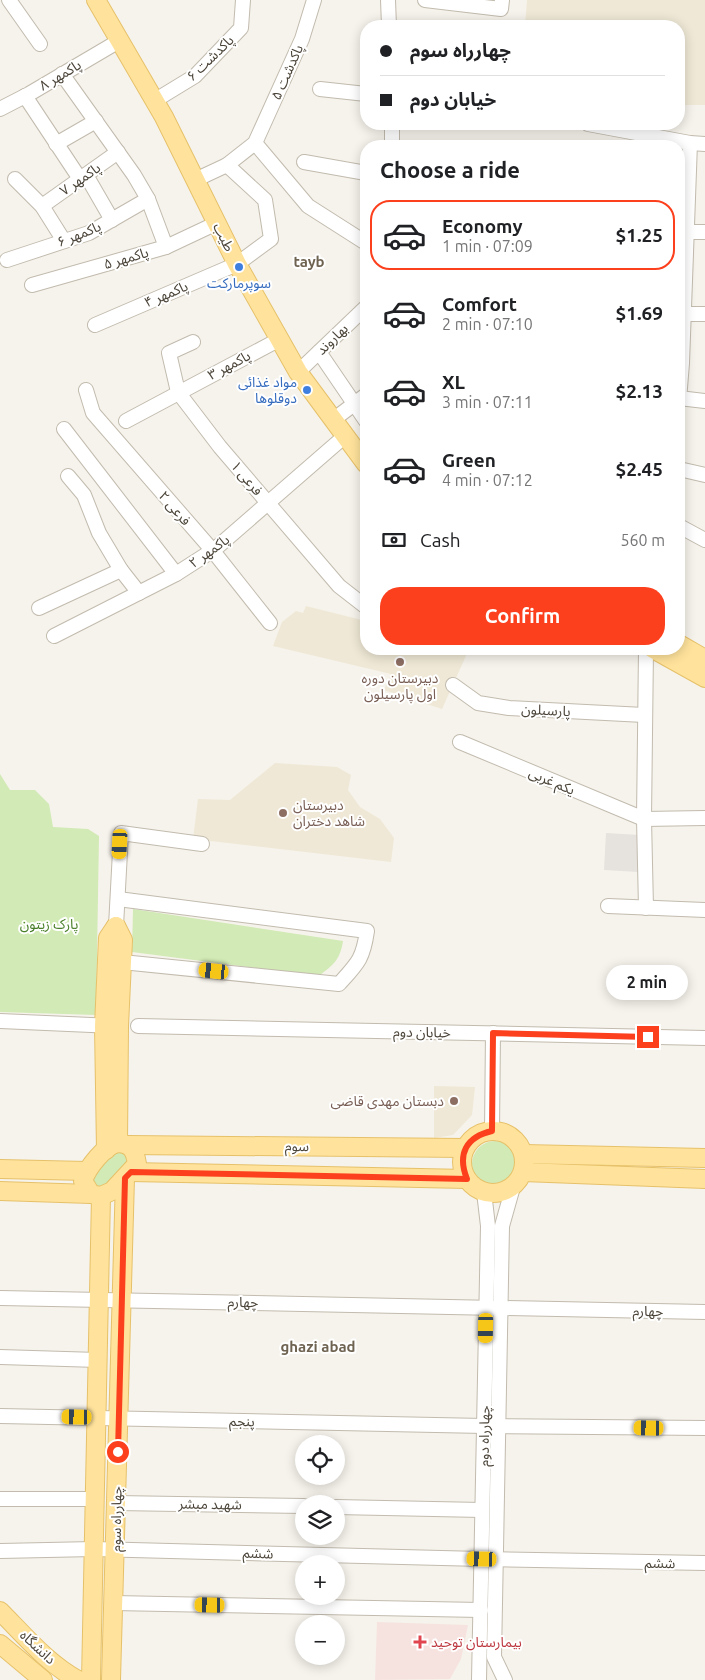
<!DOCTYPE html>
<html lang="en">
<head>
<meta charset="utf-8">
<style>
	:root { --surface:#fff; --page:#f6f6f6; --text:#202124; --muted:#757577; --line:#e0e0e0; --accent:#fc3f1d }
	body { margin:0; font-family:Ubuntu,"Noto Sans Arabic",sans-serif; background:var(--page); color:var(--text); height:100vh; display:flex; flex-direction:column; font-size:19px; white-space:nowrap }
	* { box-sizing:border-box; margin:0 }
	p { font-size:16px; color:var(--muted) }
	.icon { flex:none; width:28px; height:28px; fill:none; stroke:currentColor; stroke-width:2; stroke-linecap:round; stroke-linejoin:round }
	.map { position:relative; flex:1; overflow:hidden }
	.side { position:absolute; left:360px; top:140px; width:325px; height:515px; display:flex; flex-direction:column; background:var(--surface); border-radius:20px; box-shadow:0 2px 12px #0003 }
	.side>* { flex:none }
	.hud { position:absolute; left:360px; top:20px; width:325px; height:110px; border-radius:20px; box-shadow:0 2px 12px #0003; display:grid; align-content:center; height:110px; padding:0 20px; background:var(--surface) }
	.buttons { position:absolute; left:295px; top:1435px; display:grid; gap:10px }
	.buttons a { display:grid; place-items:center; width:50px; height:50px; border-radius:50%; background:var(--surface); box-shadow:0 2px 12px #0003; font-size:25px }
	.end { position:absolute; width:22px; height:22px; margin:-11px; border:6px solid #fc3f1d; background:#fff; box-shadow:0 0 0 2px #fff }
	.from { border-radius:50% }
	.bubble { position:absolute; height:35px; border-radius:18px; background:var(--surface); box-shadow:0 2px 12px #0003; font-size:16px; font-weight:700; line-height:35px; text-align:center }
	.car { position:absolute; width:15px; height:30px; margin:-15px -8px; border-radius:6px; box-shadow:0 0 4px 1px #0007; background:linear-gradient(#f5c518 24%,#345 0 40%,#f5c518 0 76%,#345 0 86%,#f5c518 0) }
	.hud b { display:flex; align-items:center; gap:18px; height:48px; font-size:19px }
	.hud b+b { border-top:1px solid var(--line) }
	.hud i { width:12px; height:12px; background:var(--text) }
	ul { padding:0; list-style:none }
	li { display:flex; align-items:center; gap:15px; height:70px; margin:0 10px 8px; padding:0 10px; border:2px solid transparent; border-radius:20px }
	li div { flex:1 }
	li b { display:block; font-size:19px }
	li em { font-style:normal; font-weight:700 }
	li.active { border-color:var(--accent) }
	li>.icon { width:45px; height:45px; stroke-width:1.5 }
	h2 { padding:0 20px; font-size:22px; line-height:60px }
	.pay { display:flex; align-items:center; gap:12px; height:55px; padding:0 20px; font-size:19px }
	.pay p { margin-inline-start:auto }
	.cta { display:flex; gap:10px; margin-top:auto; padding:10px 20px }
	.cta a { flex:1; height:58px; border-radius:20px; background:var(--accent); color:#fff; font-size:20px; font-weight:700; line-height:58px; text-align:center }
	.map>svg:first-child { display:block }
</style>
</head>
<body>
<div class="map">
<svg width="705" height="1680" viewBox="0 0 705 1680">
	<rect width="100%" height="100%" fill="#f6f3ec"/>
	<path fill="#e6e2dd" d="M606,833L640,835L638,872L604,870Z"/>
	<g fill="#efe8d6">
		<path d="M527,0H705V105H679V26H525Z"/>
		<path d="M306,606L366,621V649H469L442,709L384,690L391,674L273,646L282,622L296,611L303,613Z"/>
		<path d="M275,763L337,767L351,775L348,790L360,807L380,819L394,838L391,862L193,839L198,799L230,800Z"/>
		<path d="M434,1086L475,1087L472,1115L453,1135L434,1138Z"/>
	</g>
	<path fill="#f6e3e0" d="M377,1622L468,1625L461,1659L450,1679L375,1680Z"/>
	<g fill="#d2eab5">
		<path d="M0,774L10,790H35L49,804L53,827L88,829L99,836L96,1015L0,1012Z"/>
		<path d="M133,909L343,941C340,960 334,964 319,976L132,952Z"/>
		<circle cx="495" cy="1164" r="23"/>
		<path d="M116,1151L128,1155L130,1167L106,1190L94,1186L92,1173Z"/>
	</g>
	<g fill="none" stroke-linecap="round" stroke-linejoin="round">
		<defs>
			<g id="minor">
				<path d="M9,0L40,44"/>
				<path d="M388,0L389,26"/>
				<path d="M425,0L501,9L502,0"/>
				<path d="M62,74L134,175L148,199L166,247"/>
				<path d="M320,89L366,94"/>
				<path d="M25,96L80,179"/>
				<path d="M154,101L195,76L241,28L243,0"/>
				<path d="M0,109L29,94L119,41"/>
				<path d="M392,124V146"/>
				<path d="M588,124L690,143L705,144"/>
				<path d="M255,143L308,206L366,243"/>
				<path d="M56,144L96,121"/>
				<path d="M304,162L366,173"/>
				<path d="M86,175L112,220"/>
				<path d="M15,179L42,206L64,241"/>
				<path d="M195,180L227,165L255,143L302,39L314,0"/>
				<path d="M42,206L118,152"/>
				<path d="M687,232H705"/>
				<path d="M7,260L89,233L148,199"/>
				<path d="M32,285L166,247L217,223"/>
				<path d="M684,314H705"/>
				<path d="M95,325L237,264L271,239L265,200L227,165"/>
				<path d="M193,342L169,353L178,392L220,447L339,586L366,607"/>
				<path d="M319,352L366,421"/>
				<path d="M298,372L366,307"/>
				<path d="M86,390L93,413L213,551L270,623"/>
				<path d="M679,398L705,401"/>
				<path d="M679,400L682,363L690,143"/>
				<path d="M333,420L366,395"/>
				<path d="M126,421L280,339"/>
				<path d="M64,429L176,574"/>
				<path d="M679,469L705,475"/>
				<path d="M68,476L84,495L99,533L121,570"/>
				<path d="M679,526L705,540"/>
				<path d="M39,608L121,570L139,593"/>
				<path d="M54,636L176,574L215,549L345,436"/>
				<path d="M453,685L478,703L509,708L644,715"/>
				<path d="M460,742L644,819L705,818"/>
				<path d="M118,899L367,931C363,959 358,963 339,984L122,962"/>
				<path d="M608,906L705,910"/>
				<path d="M646,908L644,819L646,649"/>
				<path d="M116,926L121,833L202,844"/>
				<path d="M0,1021L114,1026"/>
				<path d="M138,1026L705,1038"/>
				<path d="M492,1131L493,1033"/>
				<path d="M0,1298L705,1312"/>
				<path d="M0,1357L98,1360"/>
				<path d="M0,1416L484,1426L705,1428"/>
				<path d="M0,1499H95"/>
				<path d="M116,1503L304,1506"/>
				<path d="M336,1507L482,1510"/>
				<path d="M0,1551L94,1549L481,1559L705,1563"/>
				<path d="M113,1603L481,1610"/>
				<path d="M479,1680L488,1226L484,1192"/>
				<path d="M505,1680L494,1657L502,1226L513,1187"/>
			</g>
			<g id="major">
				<path d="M96,0L164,117L237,264L298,372L366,464"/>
				<path d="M679,644L705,659"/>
				<path d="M653,649L705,678"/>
				<path d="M116,926L123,940L119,1026L118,1143"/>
				<circle cx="493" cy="1162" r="31"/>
				<path d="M118,1143C132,1144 135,1151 137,1164L112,1191L101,1196L91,1194L83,1181C87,1168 105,1145 118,1143Z"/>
				<path d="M128,1145L465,1148"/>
				<path d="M106,1150L104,1026L108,938L116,926"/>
				<path d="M524,1154L705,1158"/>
				<path d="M0,1169L87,1171"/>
				<path d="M131,1172L467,1179"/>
				<path d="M523,1172L705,1179"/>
				<path d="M0,1191L91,1194"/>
				<path d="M0,1611C24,1635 48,1664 78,1680"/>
				<path d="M0,1644L43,1680"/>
				<path d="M91,1680L101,1196"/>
				<path d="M111,1680L125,1178"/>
			</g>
		</defs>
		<use href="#minor" stroke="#c2bbae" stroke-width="16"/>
		<use href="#major" stroke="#e6c16a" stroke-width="20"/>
		<use href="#minor" stroke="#fff" stroke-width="14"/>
		<use href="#major" stroke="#ffe39c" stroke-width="18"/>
	</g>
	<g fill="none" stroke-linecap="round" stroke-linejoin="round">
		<path stroke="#fc3f1d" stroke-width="6" d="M118,1452L125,1178L131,1172L467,1179C457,1154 466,1137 492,1131L493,1033L648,1037"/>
	</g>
	<g fill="#3f7fe0" stroke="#fff" stroke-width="2">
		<circle cx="239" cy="267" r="5"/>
		<circle cx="307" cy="390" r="5"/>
	</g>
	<g fill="#8d6e63" stroke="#fff" stroke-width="2">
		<circle cx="400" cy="662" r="5"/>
		<circle cx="283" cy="813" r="5"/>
		<circle cx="454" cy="1101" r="5"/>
	</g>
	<path fill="#e0444e" stroke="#fff" stroke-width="2" d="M417.5 1634.5h5v5h5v5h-5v5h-5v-5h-5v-5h5z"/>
	<g text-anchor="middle" stroke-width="4" stroke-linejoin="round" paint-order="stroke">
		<g font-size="14" fill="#4b4439" stroke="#fff">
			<text transform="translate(210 58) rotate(-44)" y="5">پاکدشت ۶</text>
			<text transform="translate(287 72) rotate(-66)" y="5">پاکدشت ۵</text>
			<text transform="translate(60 75) rotate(-31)" y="5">پاکمهر ۸</text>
			<text transform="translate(80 179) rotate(-35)" y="5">پاکمهر ۷</text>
			<text transform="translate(79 234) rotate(-22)" y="5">پاکمهر ۶</text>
			<text transform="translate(224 237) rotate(63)" y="5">طیب</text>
			<text transform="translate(126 258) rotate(-16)" y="5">پاکمهر ۵</text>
			<text transform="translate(166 294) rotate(-23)" y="5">پاکمهر ۴</text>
			<text transform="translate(332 339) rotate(-44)" y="5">بهاروند</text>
			<text transform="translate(229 365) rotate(-28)" y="5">پاکمهر ۳</text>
			<text transform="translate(247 478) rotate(50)" y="5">فرعی ۱</text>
			<text transform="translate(175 508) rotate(49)" y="5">فرعی ۲</text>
			<text transform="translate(209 551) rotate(-36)" y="5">پاکمهر ۲</text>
			<text transform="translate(546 710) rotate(3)" y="5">پارسیلون</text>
			<text transform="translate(552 781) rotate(23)" y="5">یکم غربی</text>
			<text transform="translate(422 1032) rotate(1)" y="5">خیابان دوم</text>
			<text transform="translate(297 1146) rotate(1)" y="5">سوم</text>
			<text transform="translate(243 1302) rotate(1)" y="5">چهارم</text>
			<text transform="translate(648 1311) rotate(1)" y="5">چهارم</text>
			<text transform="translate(242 1421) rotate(1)" y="5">پنجم</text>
			<text transform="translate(484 1436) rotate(-89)" y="5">چهارراه دوم</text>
			<text transform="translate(210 1504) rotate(1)" y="5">شهید مبشر</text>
			<text transform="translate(116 1519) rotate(-89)" y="5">چهارراه سوم</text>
			<text transform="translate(258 1553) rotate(2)" y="5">ششم</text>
			<text transform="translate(660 1563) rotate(1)" y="5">ششم</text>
			<text transform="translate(38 1647) rotate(43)" y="5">دانشگاه</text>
		</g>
		<g font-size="14" fill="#366cbe" stroke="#fff">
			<text x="239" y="288">سوپرمارکت</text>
			<text x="297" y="387" text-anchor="end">مواد غذائی<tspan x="297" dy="16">دوقلوها</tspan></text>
		</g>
		<g font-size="14" fill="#785e54" stroke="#fff">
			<text x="400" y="683">دبیرستان دوره<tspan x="400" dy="16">اول پارسیلون</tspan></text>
			<text x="293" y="810" text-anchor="start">دبیرستان<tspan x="293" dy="16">شاهد دختران</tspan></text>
			<text x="444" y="1106" text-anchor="end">دبستان مهدی قاضی</text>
		</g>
		<g font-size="14" fill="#4a7f2a" stroke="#fff">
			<text x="49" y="929">پارک زیتون</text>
		</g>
		<g font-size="14" fill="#be3a42" stroke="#fff" text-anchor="start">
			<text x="431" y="1647">بیمارستان توحید</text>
		</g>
		<g font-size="15" font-weight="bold" fill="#6e6250" stroke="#fff">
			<text x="309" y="267">tayb</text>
			<text x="318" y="1352">ghazi abad</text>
		</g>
	</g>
</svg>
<div class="buttons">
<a><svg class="icon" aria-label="locate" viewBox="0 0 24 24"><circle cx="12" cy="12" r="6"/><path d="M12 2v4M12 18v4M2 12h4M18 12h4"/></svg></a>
<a><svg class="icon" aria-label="layers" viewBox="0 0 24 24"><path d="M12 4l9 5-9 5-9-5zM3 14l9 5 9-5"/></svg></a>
<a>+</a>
<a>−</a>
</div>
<i class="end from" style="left:118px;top:1452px"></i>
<i class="end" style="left:648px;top:1037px"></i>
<div class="bubble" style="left:606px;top:965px;width:82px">2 min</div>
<i class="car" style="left:120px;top:844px;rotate:183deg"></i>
<i class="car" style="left:214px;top:971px;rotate:276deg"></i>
<i class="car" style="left:486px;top:1328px;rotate:181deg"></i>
<i class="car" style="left:77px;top:1417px;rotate:271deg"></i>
<i class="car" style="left:649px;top:1428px;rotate:271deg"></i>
<i class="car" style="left:482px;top:1559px;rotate:272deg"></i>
<i class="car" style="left:210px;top:1605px;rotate:271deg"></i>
<div class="hud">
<b><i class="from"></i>چهارراه سوم</b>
<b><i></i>خیابان دوم</b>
</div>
<section class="side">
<h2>Choose a ride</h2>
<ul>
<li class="active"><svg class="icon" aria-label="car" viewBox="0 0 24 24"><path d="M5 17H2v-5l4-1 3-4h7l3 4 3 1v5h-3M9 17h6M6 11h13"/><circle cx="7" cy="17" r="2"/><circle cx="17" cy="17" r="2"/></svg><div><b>Economy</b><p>1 min · 07:09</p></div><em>$1.25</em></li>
<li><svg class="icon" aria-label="car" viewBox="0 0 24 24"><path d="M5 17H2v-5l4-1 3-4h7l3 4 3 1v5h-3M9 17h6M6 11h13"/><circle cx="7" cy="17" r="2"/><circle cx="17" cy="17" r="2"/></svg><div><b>Comfort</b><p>2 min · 07:10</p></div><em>$1.69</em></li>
<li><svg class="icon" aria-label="car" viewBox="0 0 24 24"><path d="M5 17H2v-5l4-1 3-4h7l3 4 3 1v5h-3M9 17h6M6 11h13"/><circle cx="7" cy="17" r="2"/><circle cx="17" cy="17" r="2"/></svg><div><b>XL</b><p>3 min · 07:11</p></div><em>$2.13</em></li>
<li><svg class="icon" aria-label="car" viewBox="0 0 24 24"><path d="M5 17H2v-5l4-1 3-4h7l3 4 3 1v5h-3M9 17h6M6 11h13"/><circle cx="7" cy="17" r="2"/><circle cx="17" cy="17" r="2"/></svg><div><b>Green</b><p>4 min · 07:12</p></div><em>$2.45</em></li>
</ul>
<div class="pay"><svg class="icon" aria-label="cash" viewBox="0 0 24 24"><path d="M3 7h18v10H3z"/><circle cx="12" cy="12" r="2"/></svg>Cash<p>560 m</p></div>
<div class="cta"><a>Confirm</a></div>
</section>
</div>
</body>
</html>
